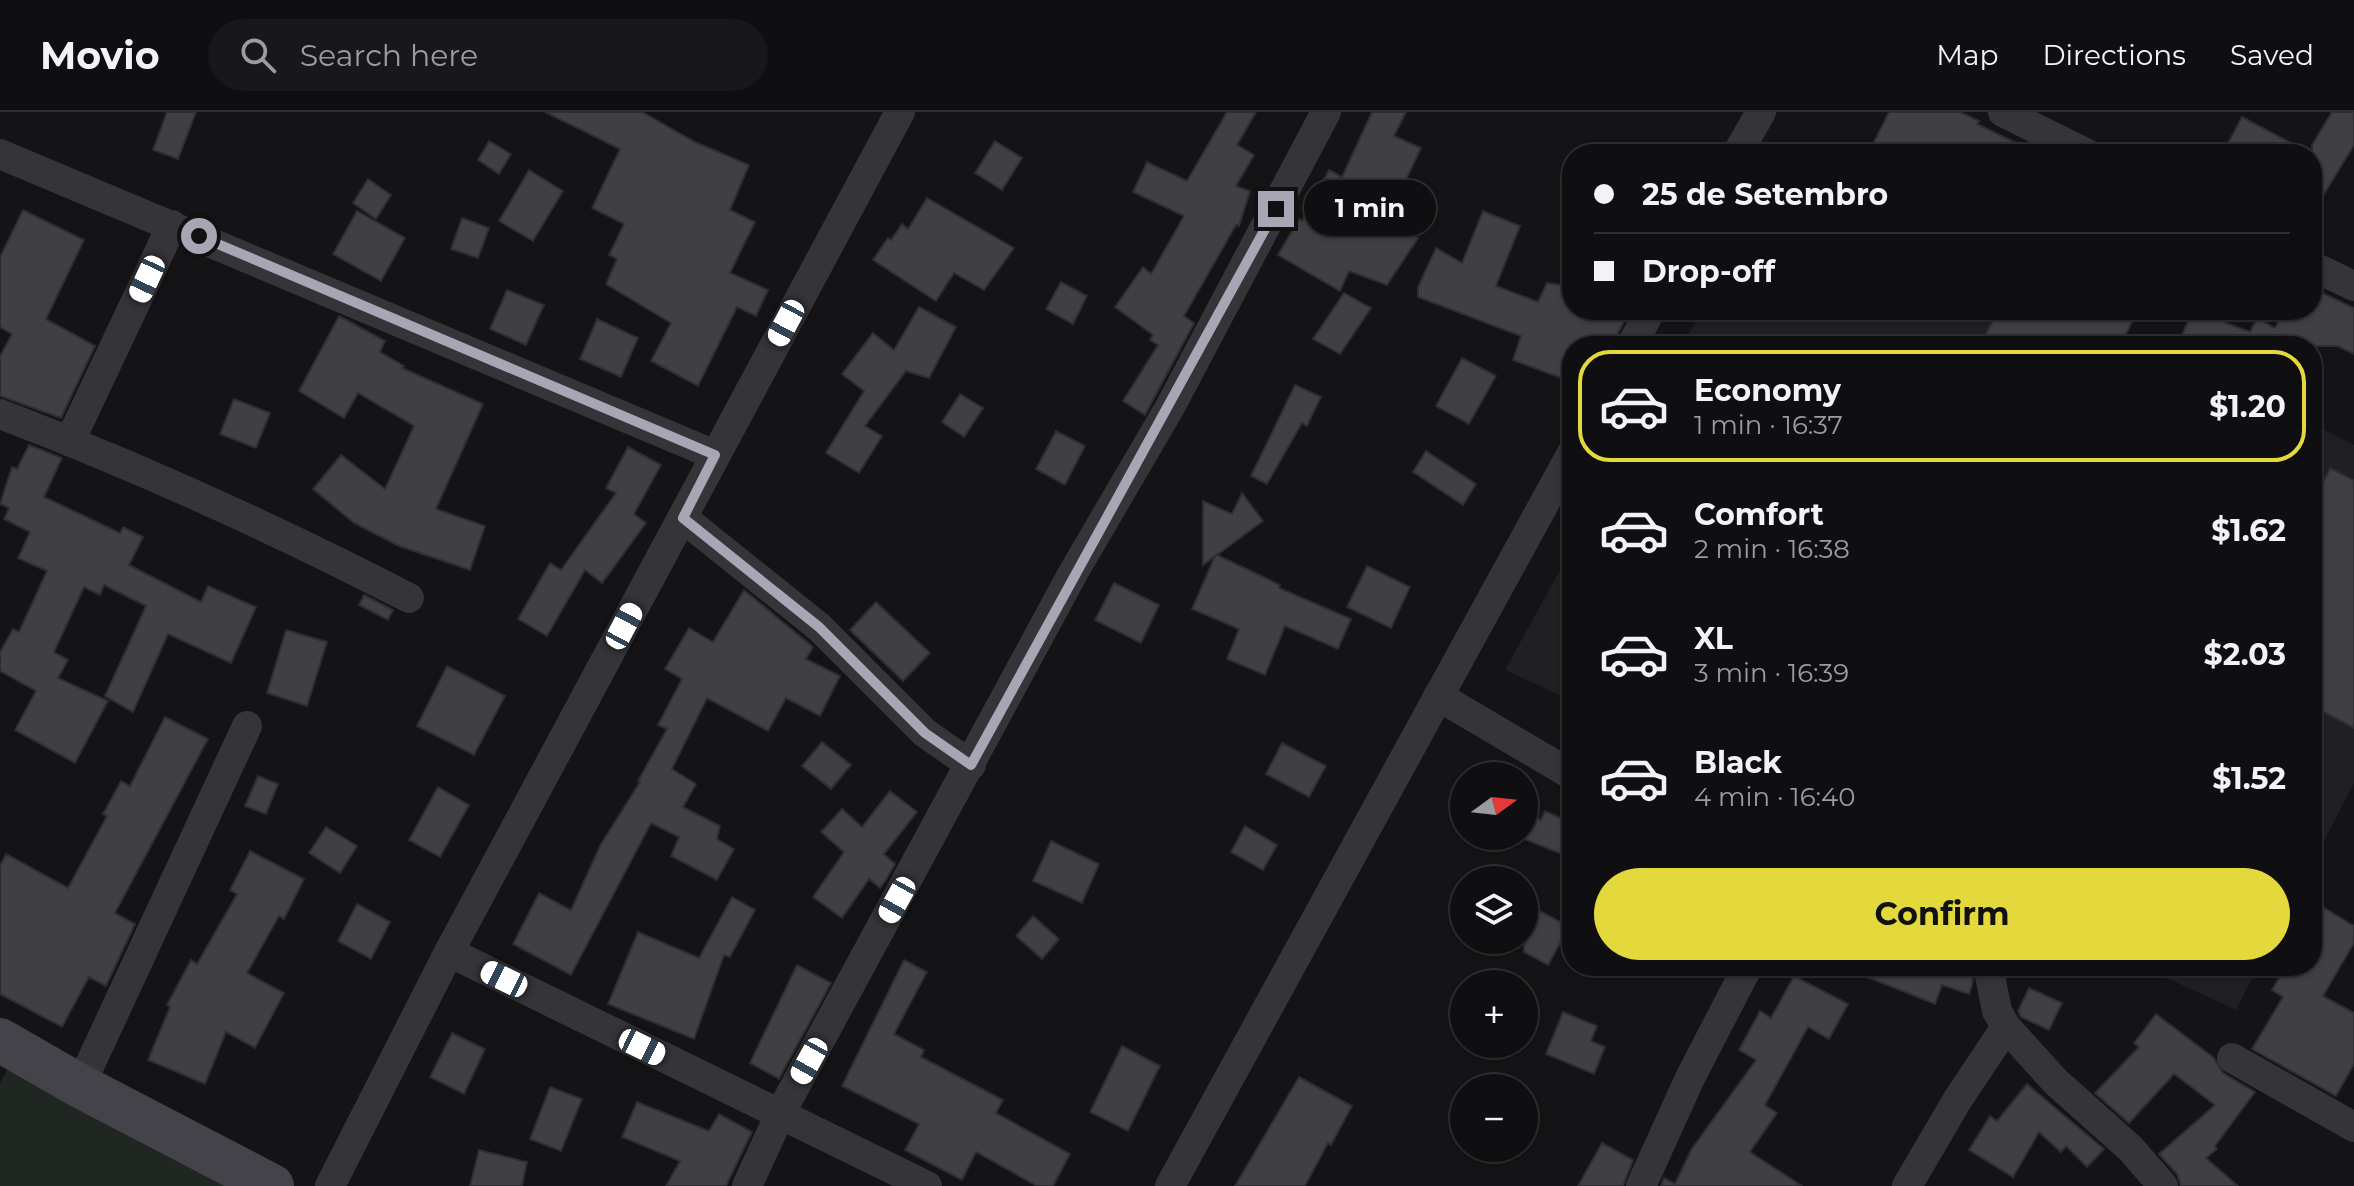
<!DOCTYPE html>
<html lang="en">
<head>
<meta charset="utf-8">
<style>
	:root { --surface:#0f0e10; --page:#181719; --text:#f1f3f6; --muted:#9b9c9f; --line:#2f2e30; --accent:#e3d93d }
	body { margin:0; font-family:Montserrat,sans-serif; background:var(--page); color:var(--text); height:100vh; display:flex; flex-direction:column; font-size:30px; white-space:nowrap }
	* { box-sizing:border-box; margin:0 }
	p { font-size:26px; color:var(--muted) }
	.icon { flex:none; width:44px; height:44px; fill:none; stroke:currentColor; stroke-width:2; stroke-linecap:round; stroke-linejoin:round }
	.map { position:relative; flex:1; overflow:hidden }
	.sheet { position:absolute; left:1562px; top:224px; width:760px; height:640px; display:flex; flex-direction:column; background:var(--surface); border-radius:32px; box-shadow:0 2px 6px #0004,0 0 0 2px var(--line) }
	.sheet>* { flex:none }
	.banner { position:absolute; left:1562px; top:32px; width:760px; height:176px; border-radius:32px; box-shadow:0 2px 6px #0004,0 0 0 2px var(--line); display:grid; align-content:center; height:176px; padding:0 32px; background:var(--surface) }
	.needle { width:52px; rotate:75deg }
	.fabs { position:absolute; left:1450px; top:650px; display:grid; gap:16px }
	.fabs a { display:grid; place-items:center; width:88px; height:88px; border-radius:50%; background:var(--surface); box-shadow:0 2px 6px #0004,0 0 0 2px var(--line); font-size:40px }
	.end { position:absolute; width:36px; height:36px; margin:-18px; border:10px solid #a6a6b4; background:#111; box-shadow:0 0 0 4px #111 }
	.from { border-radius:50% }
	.bubble { position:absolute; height:56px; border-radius:28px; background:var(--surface); box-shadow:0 2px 6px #0004,0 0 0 2px var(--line); font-size:26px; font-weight:700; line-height:56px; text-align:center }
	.car { position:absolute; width:24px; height:48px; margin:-24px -12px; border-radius:10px; box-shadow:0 0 6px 2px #0007; background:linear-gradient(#fff 24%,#345 0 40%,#fff 0 76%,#345 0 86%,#fff 0) }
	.banner b { display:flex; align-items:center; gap:28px; height:76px; font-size:30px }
	.banner b+b { border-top:2px solid var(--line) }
	.banner i { width:20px; height:20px; background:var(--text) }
	ul { padding:14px 0 0; list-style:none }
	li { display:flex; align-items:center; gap:24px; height:112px; margin:0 16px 12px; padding:0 16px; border:4px solid transparent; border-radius:32px }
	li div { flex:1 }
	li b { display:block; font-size:30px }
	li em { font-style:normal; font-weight:700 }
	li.current { border-color:var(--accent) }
	li>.icon { width:72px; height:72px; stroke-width:1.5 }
	.primary-button { display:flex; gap:16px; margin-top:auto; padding:16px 32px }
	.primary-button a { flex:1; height:92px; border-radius:48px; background:var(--accent); color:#111; font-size:32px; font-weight:700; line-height:92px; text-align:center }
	header { display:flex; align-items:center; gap:48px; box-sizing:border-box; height:112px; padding:0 40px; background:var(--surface); border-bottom:2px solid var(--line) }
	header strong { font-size:38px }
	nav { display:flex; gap:44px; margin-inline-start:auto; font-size:28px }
	.search { width:560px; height:72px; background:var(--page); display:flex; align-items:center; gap:20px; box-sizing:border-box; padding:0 28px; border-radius:44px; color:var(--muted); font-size:30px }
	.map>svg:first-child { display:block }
</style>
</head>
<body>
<header>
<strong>Movio</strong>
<div class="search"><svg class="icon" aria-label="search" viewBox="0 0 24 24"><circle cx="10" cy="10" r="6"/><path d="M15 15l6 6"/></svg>Search here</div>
<nav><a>Map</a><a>Directions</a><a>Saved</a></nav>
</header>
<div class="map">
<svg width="2354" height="1074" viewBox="0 0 2354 1074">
	<rect width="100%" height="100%" fill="#141315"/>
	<g fill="#201f21">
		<path d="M1702,198H2076L2150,234H1682Z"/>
		<path d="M2312,312L2354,333V671L2312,752Z"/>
		<path d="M1572,436V589L1505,558Z"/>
		<path d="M2141,854H2258L2236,898Z"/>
	</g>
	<path fill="#202723" d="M9,954L242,1074H0V971Z"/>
	<g fill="#404044" stroke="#2e2d30" stroke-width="2">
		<path d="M167,0H196L178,47L153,38Z"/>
		<path d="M545,0H642L695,30L749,53L730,98L755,110L730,161L768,178L756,204L737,195L698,274L651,249L671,211L606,172L617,147L609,143L624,112L592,96L620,37Z"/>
		<path d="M1227,0H1256L1237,33L1254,43L1236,74L1250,79L1239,114L1236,113L1184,204L1194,211L1145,303L1123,289L1158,233L1150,228L1153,223L1115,195L1143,155L1151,162L1184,104L1133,80L1147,50L1187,69Z"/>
		<path d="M1372,0H1406L1394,24L1421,36L1387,108L1418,126L1387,173L1349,159L1340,179L1278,143L1299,107L1302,109L1329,58L1342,65Z"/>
		<path d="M1889,0H1960L1979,9L1977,12L2039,42H1868Z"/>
		<path d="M2332,0H2354V33L2312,102V33Z"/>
		<path d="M2242,5L2312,42H2222Z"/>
		<path d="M489,29L511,42L499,62L478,48Z"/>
		<path d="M995,29L1022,46L1002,78L975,61Z"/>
		<path d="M529,58L563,79L533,129L499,109Z"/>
		<path d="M368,67L391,83L376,107L353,91Z"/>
		<path d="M927,86L1014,136L984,178L954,161L936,189L873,148L888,126L891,128L902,112L908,117Z"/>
		<path d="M23,98L84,128L46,207L95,234L61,306L0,284V244L12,222L0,215V145Z"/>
		<path d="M357,99L405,126L381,169L333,142Z"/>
		<path d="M1483,99L1520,114L1496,174L1538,190L1547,171L1572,174V198H1630L1611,234H1572V270L1513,248L1521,224L1418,185V175L1436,136L1462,151Z"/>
		<path d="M462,106L489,116L478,146L451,137Z"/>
		<path d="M1061,170L1087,184L1073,212L1046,197Z"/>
		<path d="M2312,176L2354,196V242L2338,234H2177L2193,198L2250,220L2257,206L2275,216L2284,198H2312Z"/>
		<path d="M507,178L544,193L526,233L490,217Z"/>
		<path d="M1344,181L1371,196L1340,242L1313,227Z"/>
		<path d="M919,195L956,215L929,266L906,259L865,314L882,324L859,361L826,341L864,279L842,262L873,221L894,238Z"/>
		<path d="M1999,198H2138L2120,234H1979Z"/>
		<path d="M339,204L385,229L380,240L404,254L402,256L483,292L436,397L485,414L470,458L399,434L354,411L313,377L341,343L385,377L414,314L358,281L344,306L299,279Z"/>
		<path d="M597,207L638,226L621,265L580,247Z"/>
		<path d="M1462,246L1496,264L1469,312L1436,294Z"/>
		<path d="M1295,273L1321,285L1307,314L1302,311L1267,372L1251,364Z"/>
		<path d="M960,282L983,296L964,325L942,310Z"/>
		<path d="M234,287L270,301L256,336L220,322Z"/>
		<path d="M1056,319L1085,334L1065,373L1036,357Z"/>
		<path d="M29,333L62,346L44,385L120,421L123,415L143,425L129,453L201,490L208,474L256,495L231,551L168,522L133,600L105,584L146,494L104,473L100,483L84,475L54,540L68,548L58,566L108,589L75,651L15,618L36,579L0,559V540L13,517L19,520L47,459L18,446L30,420L4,407L9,396L0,392L12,355L17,357Z"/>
		<path d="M628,335L661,353L634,402L646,411L602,471L585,458L547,524L518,507L550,451L561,458L616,381L606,376Z"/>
		<path d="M1426,339L1476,372L1463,393L1413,360Z"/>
		<path d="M2330,356L2354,368V616L2312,594V393Z"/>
		<path d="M1242,381L1263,409L1217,443L1280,473L1279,476L1351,507L1338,537L1285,514L1265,563L1227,547L1239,517L1192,497L1215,444L1203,453V389L1232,402Z"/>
		<path d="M1367,454L1410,475L1391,516L1347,495Z"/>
		<path d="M1114,471L1159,493L1141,531L1095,508Z"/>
		<path d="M744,478L813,535L806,547L840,564L820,604L786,586L768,619L707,586L672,657L696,672L683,695L720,714L717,727L734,737L717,768L671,744L679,725L651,711L571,863L513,832L539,781L571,798L601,732L640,670L638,669L667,617L658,613L682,567L665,557L689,516L713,530Z"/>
		<path d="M364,483L393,498L388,508L359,493Z"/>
		<path d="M876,490L930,541L903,569L850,518Z"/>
		<path d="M286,518L327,530L307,594L267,581Z"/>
		<path d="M447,554L505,584L474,643L417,614Z"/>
		<path d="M165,605L208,627L115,801L135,812L106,874L89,865L62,915L0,882V754L6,742L68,776L107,704L103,702L121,669L130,674Z"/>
		<path d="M822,630L851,653L831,677L802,654Z"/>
		<path d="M1282,631L1326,654L1309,685L1266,662Z"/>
		<path d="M258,664L278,672L266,702L245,694Z"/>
		<path d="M438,675L469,693L440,745L409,728Z"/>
		<path d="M890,679L917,700L884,742L895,752L886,768L880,776L869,767L842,806L813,785L844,740L821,720L842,697L862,715Z"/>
		<path d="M1524,699L1541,708L1545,699L1572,711V746L1524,727Z"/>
		<path d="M1245,714L1277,733L1263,758L1231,740Z"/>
		<path d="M326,715L357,734L340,761L309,741Z"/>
		<path d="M1051,729L1099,752L1082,791L1033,769Z"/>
		<path d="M250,739L304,767L284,807L279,804L247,861L284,881L255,936L226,920L205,972L148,948L170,895L167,893L191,848L197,852L237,782L230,778Z"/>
		<path d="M732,785L755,798L730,845L724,843L694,927L608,892L638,820L699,846Z"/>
		<path d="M1524,790L1569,815L1548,853L1524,840Z"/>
		<path d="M357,792L390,810L371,847L338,829Z"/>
		<path d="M2321,794L2354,814V831L2323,884L2354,901V952L2336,984L2252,937L2283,885L2272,878L2286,854H2312V810Z"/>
		<path d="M1033,804L1059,827L1042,847L1016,824Z"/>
		<path d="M904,848L927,860L894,922L924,938L921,945L1003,988L996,1001L1070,1042L1053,1074H1037L976,1040L962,1068L905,1038L919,1012L842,974Z"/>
		<path d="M797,853L831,871L779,967L750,951Z"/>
		<path d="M1839,854H1970L1973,869L1969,882L1942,873L1935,892Z"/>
		<path d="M1794,864L1848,892L1829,927L1808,915L1765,993L1777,1001L1750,1040L1802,1074H1661L1664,1066L1675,1072L1691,1038L1756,948L1739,938L1760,899L1771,906Z"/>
		<path d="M2029,876L2062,891L2049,918L2021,905L2018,899Z"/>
		<path d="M1563,900L1597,914L1591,929L1605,935L1594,962L1546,942Z"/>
		<path d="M2156,902L2214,946L2223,961L2255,980L2215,1034L2217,1037L2206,1046L2238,1074H2181L2177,1062L2159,1042L2215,993L2174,962L2129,1011L2095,981L2139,935L2134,931Z"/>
		<path d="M452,921L485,937L464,982L430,965Z"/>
		<path d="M1122,934L1160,954L1128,1019L1090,1000Z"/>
		<path d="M1299,965L1352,994L1331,1033L1328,1031L1305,1074H1235Z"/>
		<path d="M2027,972L2104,1037L2087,1055L2066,1034L2061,1040L2039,1020L2013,1065L1969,1038L1990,1004L1997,1009Z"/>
		<path d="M550,975L582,987L561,1039L530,1027Z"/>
		<path d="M637,990L709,1019L719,1002L752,1020L726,1074H666L680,1049L622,1025Z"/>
		<path d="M1602,1031L1633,1048L1623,1074H1578Z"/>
		<path d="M479,1038L527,1050L522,1074H470Z"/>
	</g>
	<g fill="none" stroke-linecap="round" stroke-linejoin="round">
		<g stroke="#353439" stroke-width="30">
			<path d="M2003,0L2087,42"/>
			<path d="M0,42L715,343"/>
			<path d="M1737,42L1761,0"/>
			<path d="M2312,154L2354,174"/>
			<path d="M1631,234L1651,198"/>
			<path d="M0,302C139,355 277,418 409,486"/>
			<path d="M70,329L172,113"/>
			<path d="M683,406L819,515L925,621L971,653"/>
			<path d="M1438,584L1572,663"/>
			<path d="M449,840L927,1074"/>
			<path d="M1988,854L1997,899L2006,915L2056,970L2131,1037L2163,1074"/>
			<path d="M2232,946L2354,1015"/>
			<path d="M80,974L247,614"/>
			<path d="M330,1074L449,840L900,0"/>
			<path d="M747,1074L780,1002L1073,461L1170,295L1326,0"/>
			<path d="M1170,1074L1572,341"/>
			<path d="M1641,1074L1690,966L1748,854"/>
			<path d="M1907,1074L1958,987L2006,915"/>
		</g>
		<path stroke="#434349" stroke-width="44" d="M0,928L80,974L272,1074"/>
	</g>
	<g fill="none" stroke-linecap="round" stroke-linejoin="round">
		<path stroke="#a6a6b4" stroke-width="10" d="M199,124L715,343L683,406L819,515L925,621L971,653L1276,97"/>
	</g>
</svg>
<div class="fabs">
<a><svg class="needle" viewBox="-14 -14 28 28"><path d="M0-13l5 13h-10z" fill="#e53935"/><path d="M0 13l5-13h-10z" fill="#9b9c9f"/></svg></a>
<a><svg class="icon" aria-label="layers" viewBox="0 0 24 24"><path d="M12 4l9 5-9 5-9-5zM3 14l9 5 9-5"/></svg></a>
<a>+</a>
<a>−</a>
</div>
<i class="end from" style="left:199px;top:124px"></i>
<i class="end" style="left:1276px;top:97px"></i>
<div class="bubble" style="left:1304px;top:68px;width:132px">1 min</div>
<i class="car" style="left:147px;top:167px;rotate:205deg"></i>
<i class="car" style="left:786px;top:211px;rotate:208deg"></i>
<i class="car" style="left:624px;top:514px;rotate:28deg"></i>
<i class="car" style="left:897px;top:788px;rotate:209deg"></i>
<i class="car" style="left:504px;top:867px;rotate:296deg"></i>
<i class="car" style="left:642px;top:935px;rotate:116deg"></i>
<i class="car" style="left:809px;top:949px;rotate:209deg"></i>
<div class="banner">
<b><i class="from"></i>25 de Setembro</b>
<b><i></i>Drop-off</b>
</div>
<section class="sheet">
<ul>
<li class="current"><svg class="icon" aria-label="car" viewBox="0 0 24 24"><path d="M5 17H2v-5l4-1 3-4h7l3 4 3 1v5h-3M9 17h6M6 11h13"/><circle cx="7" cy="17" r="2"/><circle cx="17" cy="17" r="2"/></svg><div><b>Economy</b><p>1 min · 16:37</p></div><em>$1.20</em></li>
<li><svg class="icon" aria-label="car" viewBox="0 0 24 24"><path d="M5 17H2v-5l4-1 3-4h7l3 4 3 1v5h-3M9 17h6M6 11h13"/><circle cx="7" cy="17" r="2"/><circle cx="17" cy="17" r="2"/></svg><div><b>Comfort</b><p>2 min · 16:38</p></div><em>$1.62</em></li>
<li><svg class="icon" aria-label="car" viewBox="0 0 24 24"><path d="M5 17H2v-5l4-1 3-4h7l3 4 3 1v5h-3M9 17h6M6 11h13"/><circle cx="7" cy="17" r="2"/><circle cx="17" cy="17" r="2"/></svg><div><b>XL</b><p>3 min · 16:39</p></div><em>$2.03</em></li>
<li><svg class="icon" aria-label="car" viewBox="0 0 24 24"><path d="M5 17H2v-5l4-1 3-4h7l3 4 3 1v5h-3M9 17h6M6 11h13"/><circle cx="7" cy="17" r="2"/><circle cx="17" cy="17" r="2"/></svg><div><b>Black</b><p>4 min · 16:40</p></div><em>$1.52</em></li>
</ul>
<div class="primary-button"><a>Confirm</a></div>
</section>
</div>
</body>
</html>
